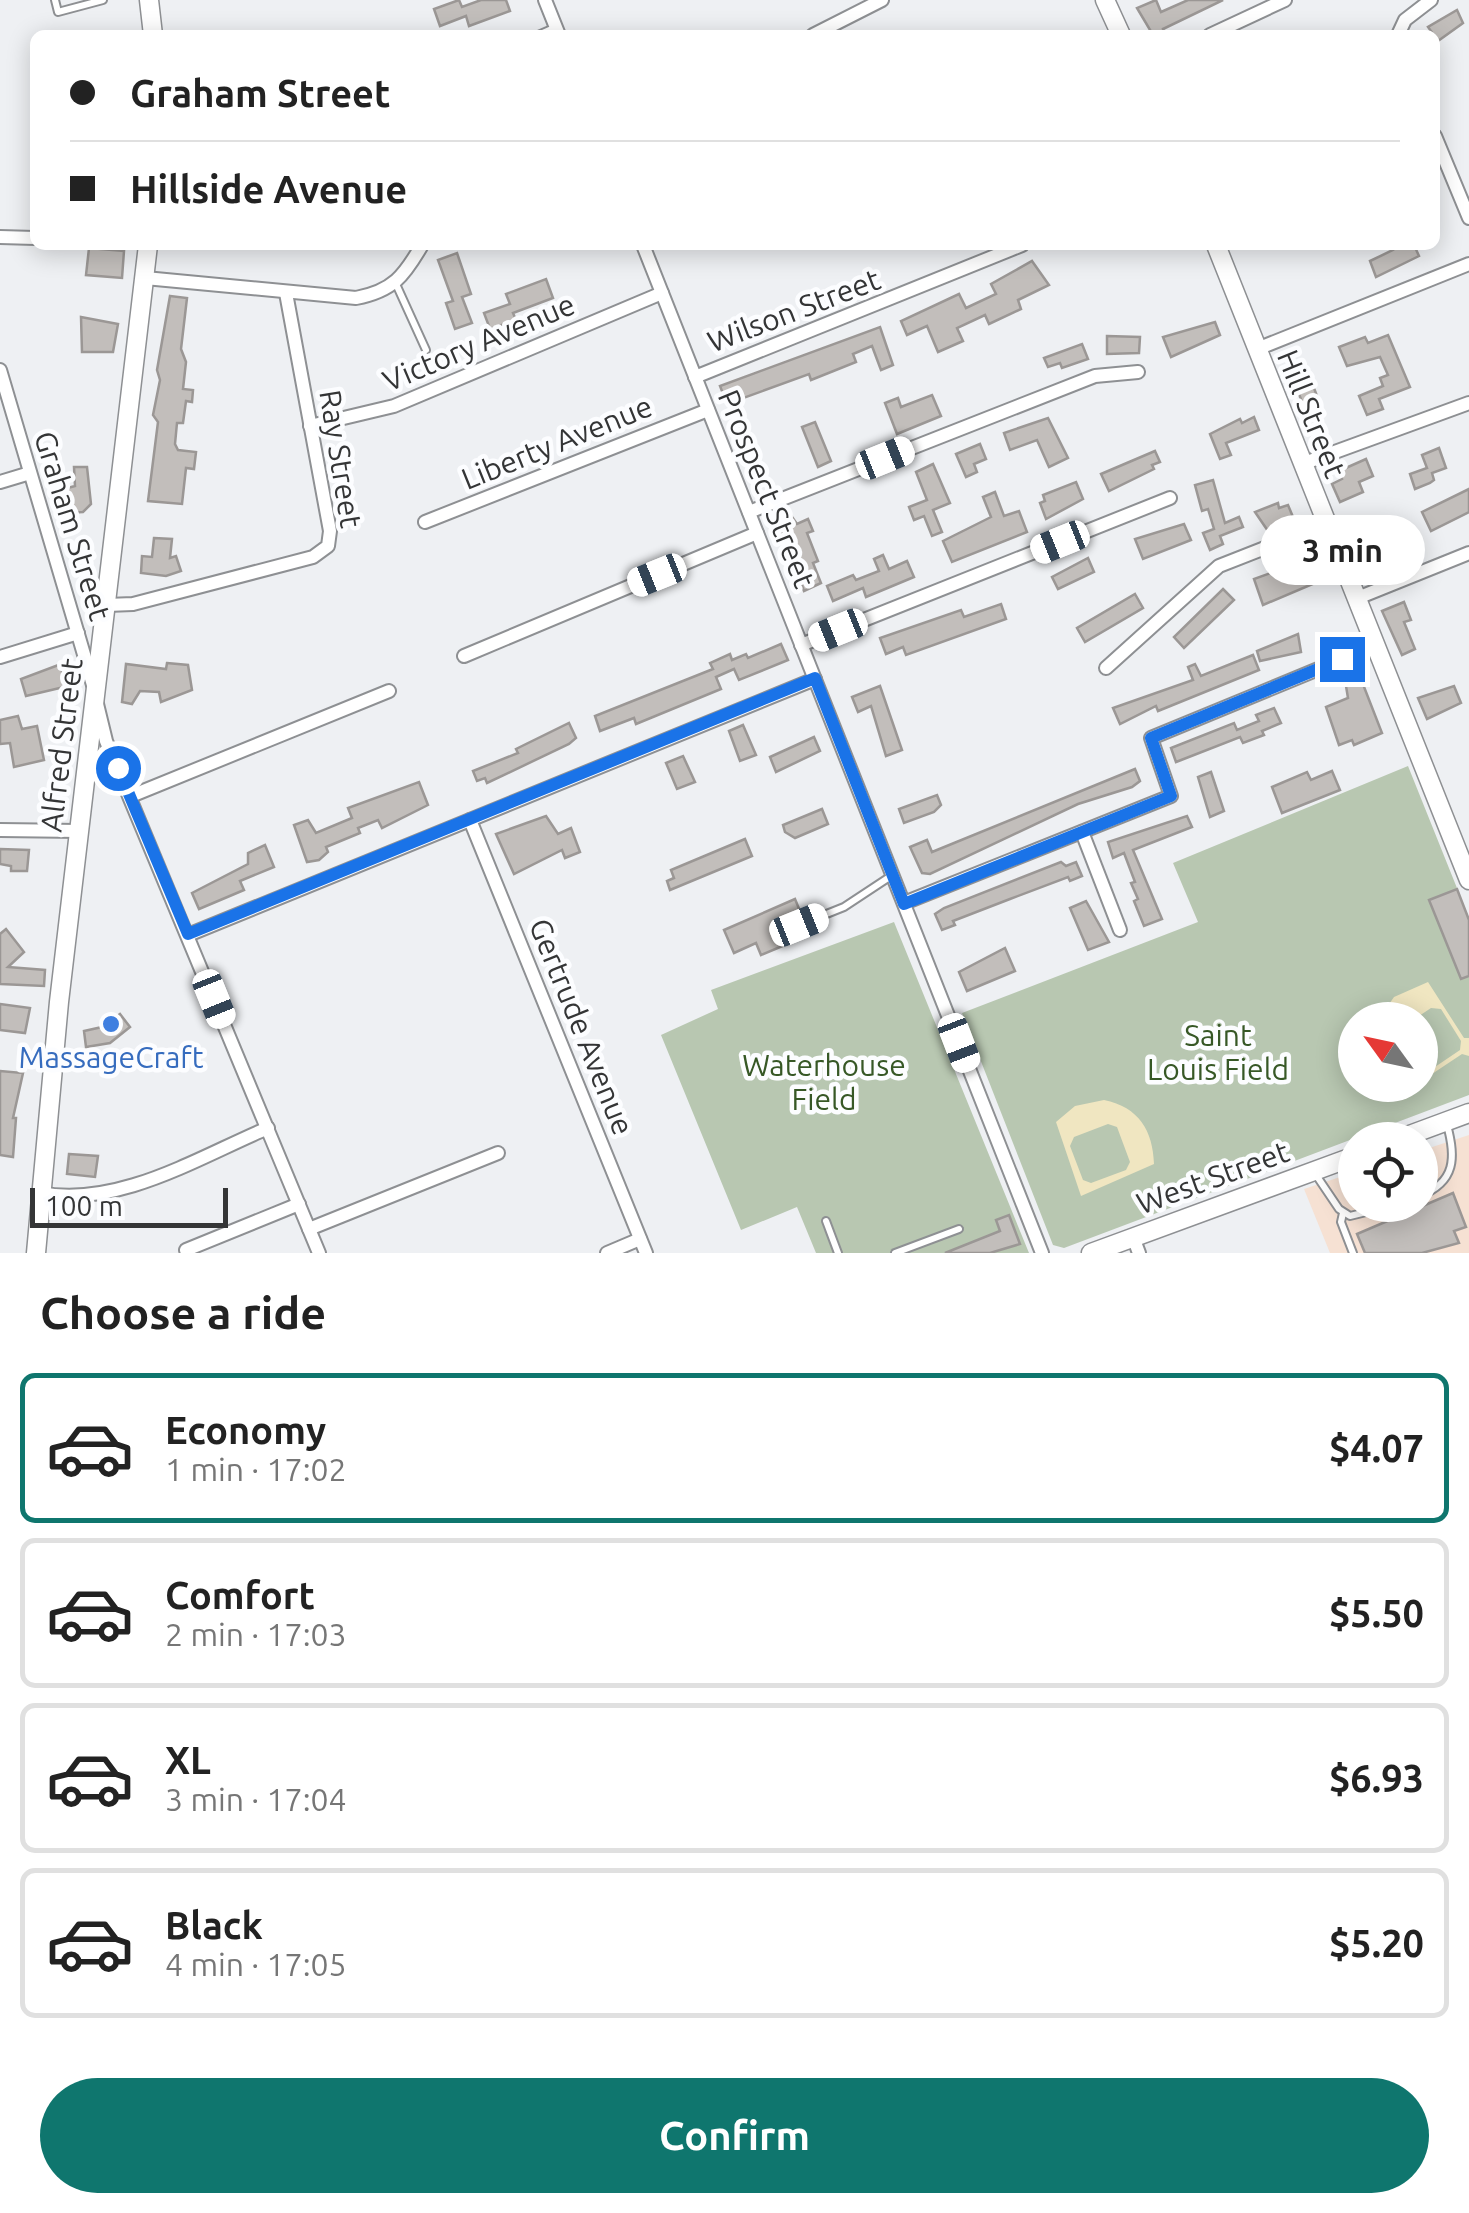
<!DOCTYPE html>
<html lang="en">
<head>
<meta charset="utf-8">
<style>
	:root { --surface:#fff; --page:#f2f2f2; --text:#222; --muted:#767676; --line:#e0e0e0; --accent:#0f766e }
	body { margin:0; font-family:Ubuntu,sans-serif; background:var(--page); color:var(--text); height:100vh; display:flex; flex-direction:column; font-size:38px; white-space:nowrap }
	* { box-sizing:border-box; margin:0 }
	p { font-size:32px; color:var(--muted) }
	.icon { flex:none; width:55px; height:55px; fill:none; stroke:currentColor; stroke-width:2; stroke-linecap:round; stroke-linejoin:round }
	.map { position:relative; height:1253px; overflow:hidden }
	.sheet { display:flex; flex-direction:column; background:var(--surface); flex:1 }
	.sheet>* { flex:none }
	.hud { position:absolute; left:30px; top:30px; width:1410px; height:220px; border-radius:15px; box-shadow:0 5px 25px #0003; display:grid; align-content:center; height:220px; padding:0 40px; background:var(--surface) }
	.needle { width:65px; rotate:303deg }
	.controls { position:absolute; left:1338px; top:1002px; display:grid; gap:20px }
	.controls a { display:grid; place-items:center; width:100px; height:100px; border-radius:50%; background:var(--surface); box-shadow:0 5px 25px #0003; font-size:50px }
	.scale { position:absolute; left:30px; bottom:25px; width:198px; box-sizing:border-box; padding-left:10px; border:5px solid #343536; border-top:0; font-size:28px; line-height:35px; white-space:nowrap; color:#343536; -webkit-text-stroke:8px #fcfdff; paint-order:stroke }
	.end { position:absolute; width:45px; height:45px; margin:-22px; border:12px solid #1a73e8; background:#fff; box-shadow:0 0 0 5px #fff }
	.from { border-radius:50% }
	.bubble { position:absolute; height:70px; border-radius:35px; background:var(--surface); box-shadow:0 5px 25px #0003; font-size:32px; font-weight:700; line-height:70px; text-align:center }
	.car { position:absolute; width:30px; height:60px; margin:-30px -15px; border-radius:12px; box-shadow:0 0 8px 2px #0007; background:linear-gradient(#fff 24%,#345 0 40%,#fff 0 76%,#345 0 86%,#fff 0) }
	.hud b { display:flex; align-items:center; gap:35px; height:95px; font-size:38px }
	.hud b+b { border-top:2px solid var(--line) }
	.hud i { width:25px; height:25px; background:var(--text) }
	ul { padding:0; list-style:none }
	li { display:flex; align-items:center; gap:30px; height:150px; margin:0 20px 15px; padding:0 20px; border:5px solid var(--line); border-radius:15px }
	li div { flex:1 }
	li b { display:block; font-size:38px }
	li em { font-style:normal; font-weight:700 }
	li.selected { border-color:var(--accent) }
	li>.icon { width:90px; height:90px; stroke-width:1.5 }
	h2 { padding:0 40px; font-size:45px; line-height:120px }
	.button { display:flex; gap:20px; margin-top:auto; padding:20px 40px }
	.button a { flex:1; height:115px; border-radius:60px; background:var(--accent); color:#fff; font-size:40px; font-weight:700; line-height:115px; text-align:center }
	.map>svg:first-child { display:block }
</style>
</head>
<body>
<div class="map">
<svg width="1469" height="1253" viewBox="0 0 1469 1253">
	<rect width="100%" height="100%" fill="#eef0f3"/>
	<path fill="#f6e1d3" d="M1469,1135V1253H1330L1304,1189L1355,1172V1205H1420V1151Z"/>
	<g fill="#b8c7b1" fill-rule="evenodd">
		<path d="M1408,766L1469,918V1095L1064,1248L1053,1245L962,1013L1198,922L1173,863ZM1355,1020H1420V1085H1355Z"/>
		<path d="M894,922L1029,1253H816L797,1207L741,1230L661,1035L718,1009L711,990Z"/>
	</g>
	<g fill="#f0e6c1" fill-rule="evenodd">
		<path d="M1428,982L1464,1038H1469V1056L1462,1054L1420,1082V1069L1429,1071L1460,1050L1461,1041L1441,1009L1431,1008L1413,1020H1378L1394,997Z"/>
		<path d="M1104,1100C1139,1107 1153,1131 1154,1164L1081,1196L1056,1122L1075,1106ZM1108,1124L1117,1127L1130,1162L1126,1170L1091,1183L1083,1180L1070,1146L1074,1137Z"/>
	</g>
	<g fill="#c2bebb" stroke="#9b9795" stroke-width="2.5">
		<path d="M459,0L462,7L481,0H506L510,11L469,26L466,16L440,26L434,9Z"/>
		<path d="M1156,0L1161,12L1188,0H1223L1163,29L1165,35H1153L1137,8Z"/>
		<path d="M1457,10L1463,23L1438,41L1428,27Z"/>
		<path d="M1391,245H1414L1419,256L1376,277L1370,261L1393,250Z"/>
		<path d="M89,248L124,251L122,278L86,275Z"/>
		<path d="M457,253L471,294L462,297L472,323L455,329L446,303L453,301L438,260Z"/>
		<path d="M1032,261L1049,285L1018,300L1021,309L989,324L985,315L957,328L963,341L938,352L927,326L907,335L901,321L959,294L966,308L996,294L991,284Z"/>
		<path d="M546,279L553,298L513,313L516,320L490,329L484,313L510,304L506,294Z"/>
		<path d="M170,296L187,298L181,349L186,362L183,389L193,390L192,402L186,401L183,423H177L175,444L178,450L196,452L194,469L186,468L182,504L148,501L158,422L153,415L160,380L157,370Z"/>
		<path d="M81,317L118,324L113,352H82Z"/>
		<path d="M1215,322L1220,335L1171,357L1163,337Z"/>
		<path d="M880,327L893,365L881,370L872,346L853,354L856,362L811,380L809,374L727,404L720,386Z"/>
		<path d="M1388,335L1410,387L1379,399L1383,409L1367,415L1359,396L1383,386L1380,378L1388,375L1380,357L1347,366L1339,347L1365,337L1368,343Z"/>
		<path d="M1107,336L1140,337L1139,353L1107,354Z"/>
		<path d="M1082,344L1088,359L1062,368L1060,363L1048,367L1044,358Z"/>
		<path d="M1309,375L1322,409L1307,415L1294,381Z"/>
		<path d="M932,395L941,416L897,434L885,403L898,398L901,407Z"/>
		<path d="M1254,417L1259,430L1226,443L1231,455L1220,459L1210,434L1240,419L1242,423Z"/>
		<path d="M1048,418L1068,458L1049,467L1037,440L1010,450L1004,433Z"/>
		<path d="M815,422L831,461L818,467L802,427Z"/>
		<path d="M980,444L986,459L974,464L977,472L966,477L956,454Z"/>
		<path d="M1439,448L1446,468L1432,473L1434,480L1430,483L1415,489L1410,474L1427,468L1422,455Z"/>
		<path d="M1155,451L1160,462L1152,465L1154,469L1109,491L1101,474Z"/>
		<path d="M1366,459L1373,476L1359,482L1363,492L1340,502L1332,484L1342,479L1339,471Z"/>
		<path d="M933,464L950,503L933,510L942,532L932,536L924,516L914,520L909,507L927,500L916,472Z"/>
		<path d="M74,467H87L91,504L83,512L65,513L64,489L75,486Z"/>
		<path d="M1213,480L1225,523L1239,517L1243,527L1220,536L1223,544L1210,550L1203,533L1214,529L1208,509L1202,511L1195,485Z"/>
		<path d="M1076,482L1083,499L1046,519L1040,503L1045,501L1043,495Z"/>
		<path d="M1469,489V512L1431,531L1422,512Z"/>
		<path d="M995,492L1004,516L1019,511L1027,532L952,562L943,541L991,517L983,497Z"/>
		<path d="M1278,503L1279,508L1288,505L1293,517L1268,531L1255,512Z"/>
		<path d="M790,514L797,524L808,519L813,531L807,533L818,561L813,563L821,583L804,591L777,519Z"/>
		<path d="M1383,519L1397,555L1381,561L1374,544L1359,549L1352,531Z"/>
		<path d="M1184,524L1191,540L1143,559L1135,539Z"/>
		<path d="M154,538L172,539L170,558L176,556L181,571L166,576L141,573L142,556L152,557Z"/>
		<path d="M883,555L889,569L907,561L914,577L866,597L863,588L833,601L827,586L853,575L856,580L879,571L874,559Z"/>
		<path d="M1088,558L1094,572L1058,589L1052,577Z"/>
		<path d="M1316,564L1322,580L1263,605L1254,579L1279,570L1282,577Z"/>
		<path d="M1223,589L1234,600L1184,648L1174,637Z"/>
		<path d="M1135,594L1143,608L1085,642L1077,628Z"/>
		<path d="M1404,602L1411,620L1404,622L1415,649L1402,655L1382,611Z"/>
		<path d="M1001,604L1006,619L906,655L903,647L886,654L880,638L961,610L964,617Z"/>
		<path d="M1298,634L1301,652L1260,661L1257,651Z"/>
		<path d="M781,644L788,660L739,680L734,669L716,677L721,689L636,724L634,718L600,731L595,716L713,669L710,663L730,654L732,660L746,654L748,658Z"/>
		<path d="M1253,655L1259,670L1158,711L1156,706L1120,724L1113,708L1193,680L1188,667L1195,664L1201,676Z"/>
		<path d="M167,663L188,665L192,690L161,702L159,692L140,691L132,704L122,702L126,664L166,669Z"/>
		<path d="M61,664L64,687L26,696L21,679Z"/>
		<path d="M1359,674L1382,733L1354,745L1352,740L1339,745L1326,707L1348,698L1345,680Z"/>
		<path d="M880,686L902,750L886,756L871,706L858,712L852,697Z"/>
		<path d="M1454,686L1461,703L1427,719L1418,698Z"/>
		<path d="M1274,708L1281,723L1262,731L1264,735L1243,743L1240,737L1176,762L1171,748L1234,723L1237,730L1259,721L1256,715Z"/>
		<path d="M18,716L22,729L37,726L44,760L14,767L10,743L0,744V720Z"/>
		<path d="M569,723L576,738L569,744L487,783L485,778L477,781L473,771L518,753L516,749Z"/>
		<path d="M743,725L756,755L740,761L729,731Z"/>
		<path d="M814,737L820,751L776,772L770,757Z"/>
		<path d="M683,756L695,782L677,789L666,763Z"/>
		<path d="M1135,769L1140,781L1132,787L1078,804L930,874L922,873L910,847L927,840L932,852Z"/>
		<path d="M1332,771L1340,790L1282,813L1272,787L1307,772L1311,780Z"/>
		<path d="M1211,772L1224,811L1210,817L1198,777Z"/>
		<path d="M419,782L428,805L382,828L378,820L358,828L360,833L326,847L328,852L319,860L307,862L294,825L308,820L316,833L352,818L348,808Z"/>
		<path d="M937,795L941,805L934,812L904,823L899,809Z"/>
		<path d="M822,809L828,824L795,838L785,832L783,825Z"/>
		<path d="M546,816L558,834L571,828L580,852L565,858L562,850L514,874L496,834Z"/>
		<path d="M1187,816L1192,827L1133,850L1162,919L1144,926L1134,901L1138,899L1131,883L1135,882L1124,853L1113,858L1108,842Z"/>
		<path d="M745,839L752,856L670,890L667,881L674,878L671,870Z"/>
		<path d="M265,845L274,867L240,881L244,890L199,909L192,893L248,864V853Z"/>
		<path d="M0,849L29,850L27,871H11V866L0,864Z"/>
		<path d="M1061,862L1066,866L1076,862L1082,876L1070,881L1068,877L1010,899L953,921L955,925L942,930L935,914L944,908Z"/>
		<path d="M1457,889L1469,920V976L1461,979L1429,900Z"/>
		<path d="M795,899L802,916L784,925L792,942L761,955L756,943L734,953L724,930Z"/>
		<path d="M1086,901L1109,942L1088,950L1070,908Z"/>
		<path d="M6,929L24,952L8,967L45,970L44,986L0,984V934Z"/>
		<path d="M1005,948L1015,971L967,991L959,972Z"/>
		<path d="M0,1004L30,1008L25,1033L0,1030Z"/>
		<path d="M120,1014L130,1027L110,1043L86,1047L84,1031L102,1027Z"/>
		<path d="M0,1071L23,1073L13,1118H16L13,1157L0,1155Z"/>
		<path d="M69,1154L98,1156L95,1177L67,1174Z"/>
		<path d="M1453,1193L1466,1227L1454,1231L1459,1243L1422,1253H1365L1357,1234Z"/>
		<path d="M1009,1215L1020,1244L990,1253H945L1000,1231L996,1220Z"/>
	</g>
	<g fill="none" stroke-linecap="round" stroke-linejoin="round">
		<defs>
			<g id="lane">
				<path d="M55,0L58,12L103,0"/>
				<path d="M538,35L554,28"/>
				<path d="M396,284L426,350"/>
				<path d="M799,925L844,907L891,876"/>
				<path d="M1314,1172L1339,1209L1350,1216L1395,1205"/>
				<path d="M1420,1196C1456,1182 1456,1157 1447,1125"/>
				<path d="M1343,1213L1341,1222L1353,1253"/>
				<path d="M826,1221L838,1253"/>
				<path d="M895,1253L959,1229"/>
			</g>
			<g id="street">
				<path d="M545,0L559,35"/>
				<path d="M813,35L882,0"/>
				<path d="M1210,35L1285,0"/>
				<path d="M1398,35L1405,20L1431,0"/>
				<path d="M1435,136L1469,218"/>
				<path d="M0,237L35,238"/>
				<path d="M643,245L1042,1253"/>
				<path d="M145,278L356,298C393,291 404,276 422,245"/>
				<path d="M1257,349L1469,264"/>
				<path d="M0,370L93,685"/>
				<path d="M695,377L1022,245"/>
				<path d="M310,426L394,406L662,293"/>
				<path d="M1302,464L1469,403"/>
				<path d="M0,482L30,473"/>
				<path d="M749,512L1095,376L1138,372"/>
				<path d="M425,522L708,410"/>
				<path d="M1355,599L1469,553"/>
				<path d="M107,605L133,604L313,557L328,546L330,531L286,293"/>
				<path d="M801,645L1170,498"/>
				<path d="M464,656L757,533"/>
				<path d="M0,657L78,633"/>
				<path d="M1106,668L1219,566L1326,524"/>
				<path d="M97,704L106,741L319,1253"/>
				<path d="M131,796L389,691"/>
				<path d="M470,820L646,1253"/>
				<path d="M0,830L79,831"/>
				<path d="M1082,832L1120,930"/>
				<path d="M904,903L1171,796L1151,738L1374,646"/>
				<path d="M188,935L815,679"/>
				<path d="M40,1193C118,1208 197,1158 268,1128"/>
				<path d="M309,1229L498,1153"/>
				<path d="M1133,1237L1139,1253"/>
				<path d="M186,1250L299,1204"/>
				<path d="M607,1253L640,1239"/>
			</g>
			<g id="secondary">
				<path d="M149,0L153,35"/>
				<path d="M1105,0L1121,35"/>
				<path d="M1216,245L1469,880"/>
				<path d="M1396,1140L1469,1113"/>
				<path d="M36,1253L59,1002L148,245"/>
				<path d="M1091,1253L1355,1156"/>
			</g>
		</defs>
		<use href="#lane" stroke="#8e9093" stroke-width="10"/>
		<use href="#street" stroke="#8e9093" stroke-width="16"/>
		<use href="#secondary" stroke="#8e9093" stroke-width="21"/>
		<use href="#lane" stroke="#fff" stroke-width="6"/>
		<use href="#street" stroke="#fff" stroke-width="12"/>
		<use href="#secondary" stroke="#fff" stroke-width="18"/>
	</g>
	<g fill="none" stroke-linecap="round" stroke-linejoin="round">
		<path stroke="#1a73e8" stroke-width="12" d="M118,768L188,934L815,678L904,904L1171,796L1151,738L1342,659"/>
	</g>
	<circle fill="#3f7fe0" stroke="#fcfdff" stroke-width="4" cx="111" cy="1024" r="10"/>
	<g text-anchor="middle" stroke-width="9" stroke-linejoin="round" paint-order="stroke">
		<g font-size="30" fill="#343536" stroke="#fcfdff">
			<text transform="translate(794 311) rotate(-21)" y="10">Wilson Street</text>
			<text transform="translate(479 343) rotate(-23)" y="10">Victory Avenue</text>
			<text transform="translate(1311 414) rotate(68)" y="10">Hill Street</text>
			<text transform="translate(557 443) rotate(-22)" y="10">Liberty Avenue</text>
			<text transform="translate(340 459) rotate(81)" y="10">Ray Street</text>
			<text transform="translate(766 489) rotate(68)" y="10">Prospect Street</text>
			<text transform="translate(72 526) rotate(73)" y="10">Graham Street</text>
			<text transform="translate(62 745) rotate(-83)" y="10">Alfred Street</text>
			<text transform="translate(581 1027) rotate(68)" y="10">Gertrude Avenue</text>
			<text transform="translate(1213 1178) rotate(-20)" y="10">West Street</text>
		</g>
		<g font-size="30" fill="#375826" stroke="#fcfdff">
			<text x="1218" y="1046">Saint<tspan x="1218" dy="34">Louis Field</tspan></text>
			<text x="824" y="1076">Waterhouse<tspan x="824" dy="34">Field</tspan></text>
		</g>
		<g font-size="30" fill="#366cbe" stroke="#fcfdff">
			<text x="111" y="1068">MassageCraft</text>
		</g>
	</g>
</svg>
<div class="controls">
<a><svg class="needle" viewBox="-14 -14 28 28"><path d="M0-13l5 13h-10z" fill="#e53935"/><path d="M0 13l5-13h-10z" fill="#767676"/></svg></a>
<a><svg class="icon" aria-label="locate" viewBox="0 0 24 24"><circle cx="12" cy="12" r="6"/><path d="M12 2v4M12 18v4M2 12h4M18 12h4"/></svg></a>
</div>
<div class="scale">100 m</div>
<i class="end from" style="left:118px;top:768px"></i>
<i class="end" style="left:1342px;top:659px"></i>
<div class="bubble" style="left:1260px;top:515px;width:165px">3 min</div>
<i class="car" style="left:885px;top:458px;rotate:68deg"></i>
<i class="car" style="left:1060px;top:542px;rotate:248deg"></i>
<i class="car" style="left:657px;top:575px;rotate:248deg"></i>
<i class="car" style="left:838px;top:630px;rotate:248deg"></i>
<i class="car" style="left:799px;top:925px;rotate:68deg"></i>
<i class="car" style="left:214px;top:999px;rotate:158deg"></i>
<i class="car" style="left:959px;top:1043px;rotate:159deg"></i>
<div class="hud">
<b><i class="from"></i>Graham Street</b>
<b><i></i>Hillside Avenue</b>
</div>
</div>
<section class="sheet">
<h2>Choose a ride</h2>
<ul>
<li class="selected"><svg class="icon" aria-label="car" viewBox="0 0 24 24"><path d="M5 17H2v-5l4-1 3-4h7l3 4 3 1v5h-3M9 17h6M6 11h13"/><circle cx="7" cy="17" r="2"/><circle cx="17" cy="17" r="2"/></svg><div><b>Economy</b><p>1 min · 17:02</p></div><em>$4.07</em></li>
<li><svg class="icon" aria-label="car" viewBox="0 0 24 24"><path d="M5 17H2v-5l4-1 3-4h7l3 4 3 1v5h-3M9 17h6M6 11h13"/><circle cx="7" cy="17" r="2"/><circle cx="17" cy="17" r="2"/></svg><div><b>Comfort</b><p>2 min · 17:03</p></div><em>$5.50</em></li>
<li><svg class="icon" aria-label="car" viewBox="0 0 24 24"><path d="M5 17H2v-5l4-1 3-4h7l3 4 3 1v5h-3M9 17h6M6 11h13"/><circle cx="7" cy="17" r="2"/><circle cx="17" cy="17" r="2"/></svg><div><b>XL</b><p>3 min · 17:04</p></div><em>$6.93</em></li>
<li><svg class="icon" aria-label="car" viewBox="0 0 24 24"><path d="M5 17H2v-5l4-1 3-4h7l3 4 3 1v5h-3M9 17h6M6 11h13"/><circle cx="7" cy="17" r="2"/><circle cx="17" cy="17" r="2"/></svg><div><b>Black</b><p>4 min · 17:05</p></div><em>$5.20</em></li>
</ul>
<div class="button"><a>Confirm</a></div>
</section>
</body>
</html>
